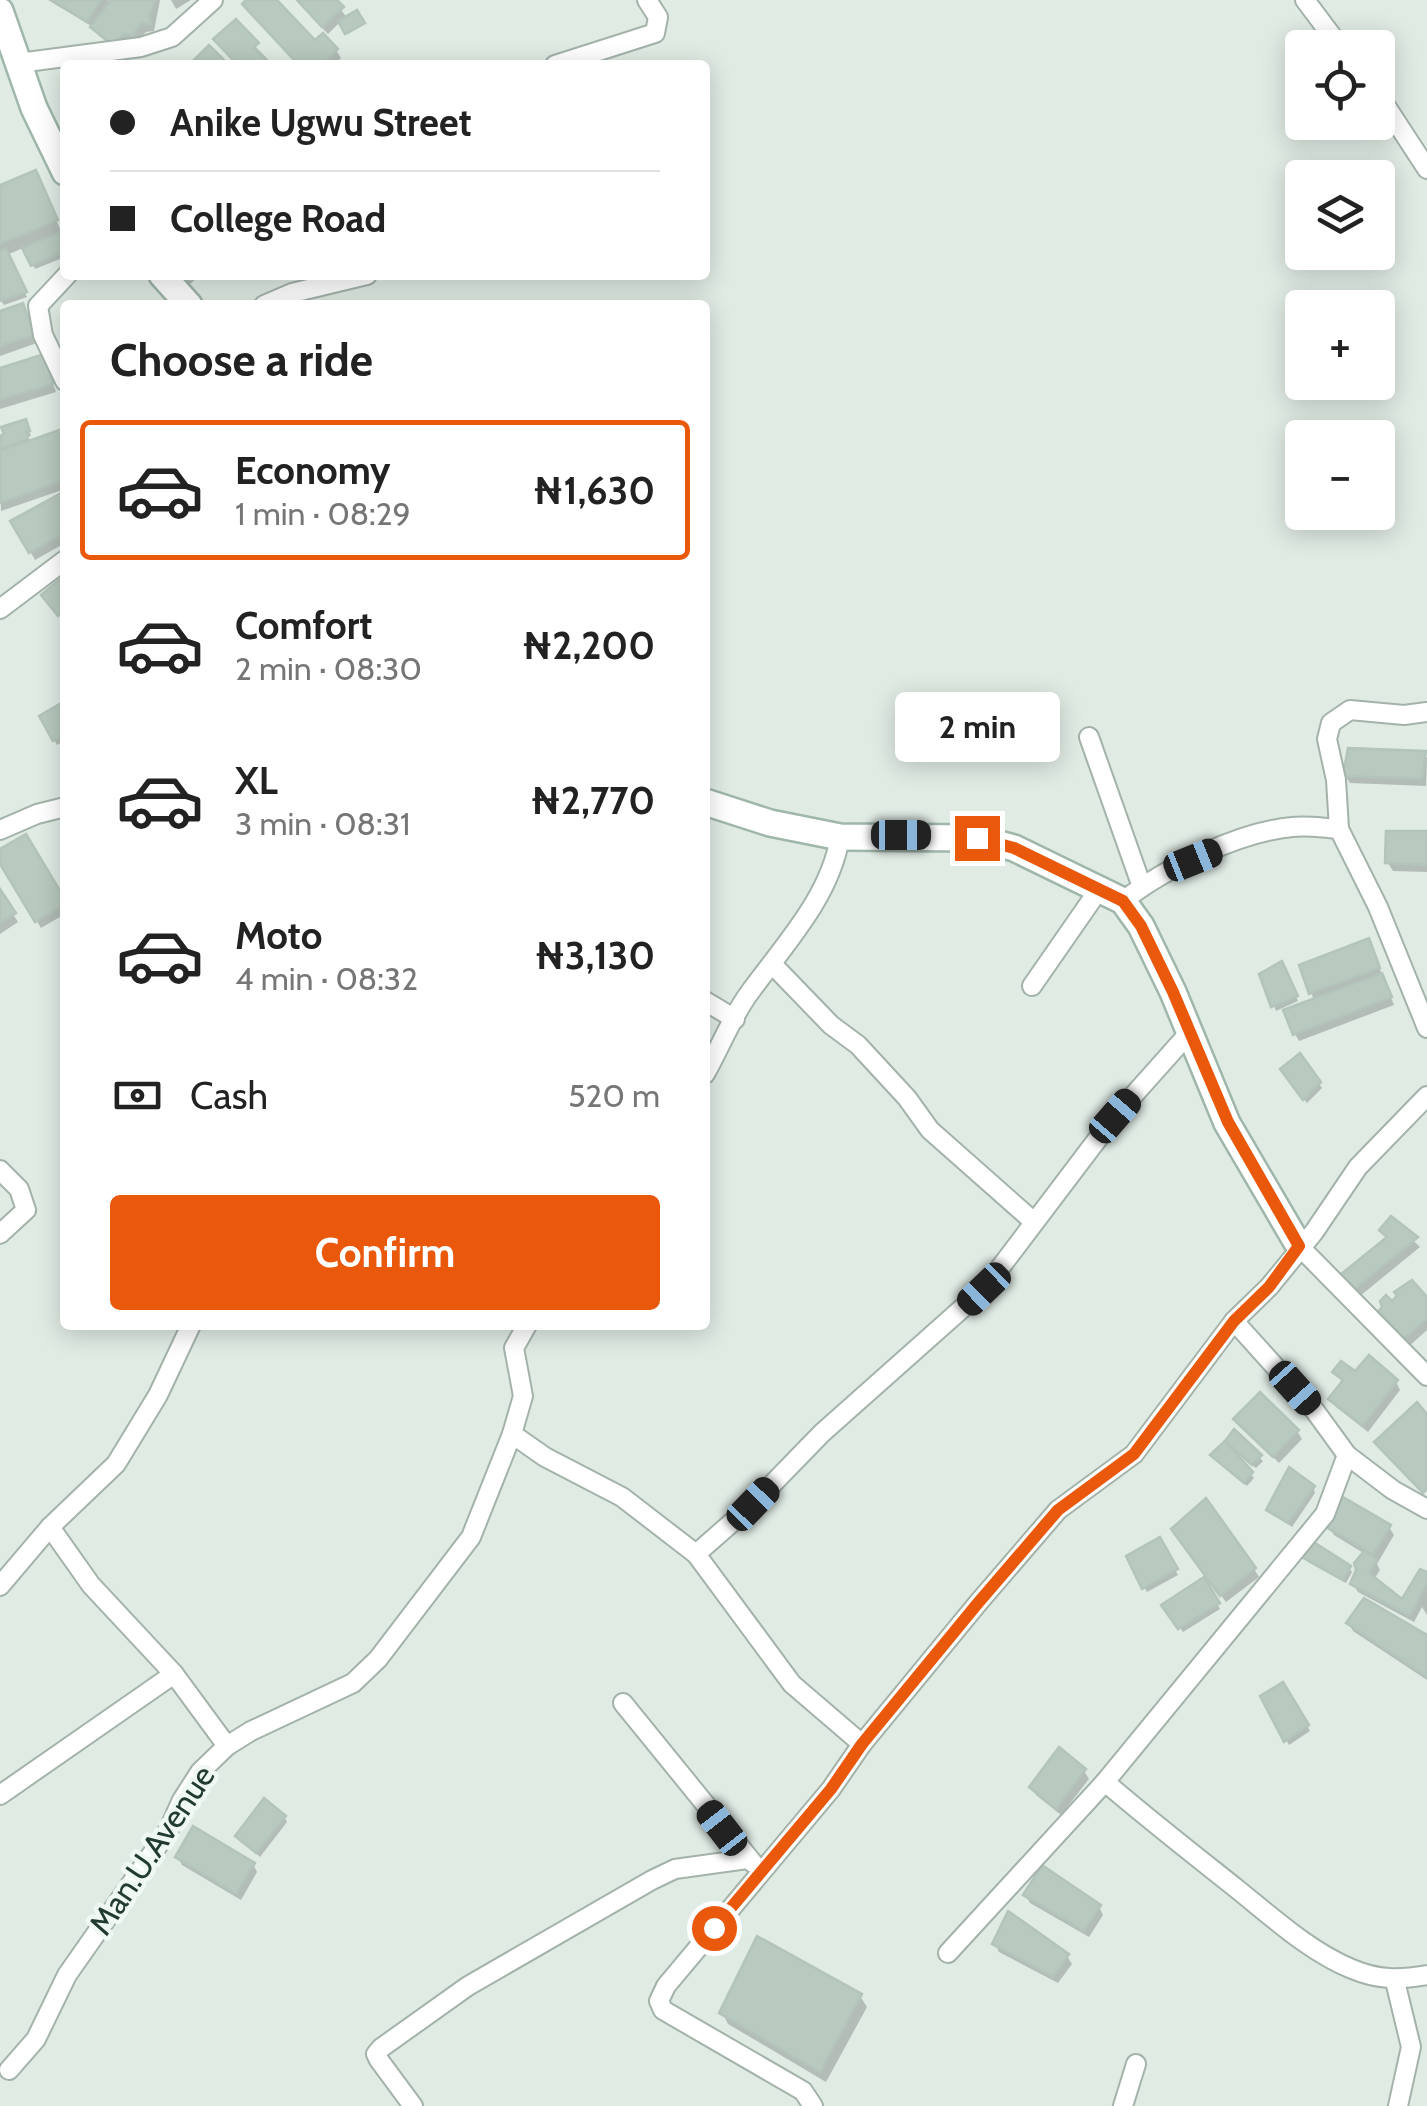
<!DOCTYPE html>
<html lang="en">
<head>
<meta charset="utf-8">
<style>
	:root { --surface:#fff; --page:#f2f2f2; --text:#222; --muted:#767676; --line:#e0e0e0; --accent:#ea580c }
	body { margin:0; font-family:Cabin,sans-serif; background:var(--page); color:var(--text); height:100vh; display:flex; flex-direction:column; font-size:38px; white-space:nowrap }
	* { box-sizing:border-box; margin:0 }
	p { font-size:32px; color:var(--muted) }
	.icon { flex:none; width:55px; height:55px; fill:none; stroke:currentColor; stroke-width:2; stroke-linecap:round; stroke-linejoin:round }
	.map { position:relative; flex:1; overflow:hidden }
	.drawer { position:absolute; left:60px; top:300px; width:650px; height:1030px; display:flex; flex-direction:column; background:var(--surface); border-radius:10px; box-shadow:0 5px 25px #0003 }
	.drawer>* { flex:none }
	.banner { position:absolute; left:60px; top:60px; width:650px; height:220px; border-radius:10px; box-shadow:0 5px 25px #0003; display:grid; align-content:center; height:220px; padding:0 50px; background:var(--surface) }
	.controls { position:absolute; left:1285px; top:30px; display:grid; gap:20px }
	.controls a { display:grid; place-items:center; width:110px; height:110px; border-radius:10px; background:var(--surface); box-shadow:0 5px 25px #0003; font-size:50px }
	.end { position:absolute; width:45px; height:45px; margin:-22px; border:12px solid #ea580c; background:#fff; box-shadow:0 0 0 5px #fff }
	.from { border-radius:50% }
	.bubble { position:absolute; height:70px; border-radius:10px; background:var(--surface); box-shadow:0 5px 25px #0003; font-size:32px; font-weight:800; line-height:70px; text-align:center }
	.car { position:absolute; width:30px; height:60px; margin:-30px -15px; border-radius:12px; box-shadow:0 0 8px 2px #0007; background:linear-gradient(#222 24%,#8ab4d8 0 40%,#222 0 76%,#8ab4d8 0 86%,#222 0) }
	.banner b { display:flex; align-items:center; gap:35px; height:95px; font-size:38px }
	.banner b+b { border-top:2px solid var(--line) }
	.banner i { width:25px; height:25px; background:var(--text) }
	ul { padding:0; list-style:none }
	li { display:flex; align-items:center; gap:30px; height:140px; margin:0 20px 15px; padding:0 30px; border:5px solid transparent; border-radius:10px }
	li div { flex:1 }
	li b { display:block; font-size:38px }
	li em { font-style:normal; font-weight:800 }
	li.on { border-color:var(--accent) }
	li>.icon { width:90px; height:90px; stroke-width:1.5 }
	h2 { padding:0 50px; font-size:45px; line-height:120px }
	.pay { display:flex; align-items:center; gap:25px; height:110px; padding:0 50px; font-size:38px }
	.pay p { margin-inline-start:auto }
	.action { display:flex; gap:20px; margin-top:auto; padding:20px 50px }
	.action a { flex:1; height:115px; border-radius:10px; background:var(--accent); color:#fff; font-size:40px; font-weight:800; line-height:115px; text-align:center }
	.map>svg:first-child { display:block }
</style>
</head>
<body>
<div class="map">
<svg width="1427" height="2106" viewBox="0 0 1427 2106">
	<rect width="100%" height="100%" fill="#e0ebe4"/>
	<g fill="#0003">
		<path d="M48,0H108L111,4L114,0H160L154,31L146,32L137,42L114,48L98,35L93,27Z"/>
		<path d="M171,0H191L176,9Z"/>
		<path d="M250,0H274L315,44L336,50L341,58L334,65H292L296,62Z"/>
		<path d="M296,0H334L347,18L356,13L363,25L348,34L341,21L328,34Z"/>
		<path d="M42,184L62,234L65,232V257L35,269L25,247L7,255L27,297L4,305L0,299V188Z"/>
		<path d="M179,275H195L197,278L189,285Z"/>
		<path d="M22,306L37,343L0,356V314Z"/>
		<path d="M43,357L56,392L0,409V370Z"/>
		<path d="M27,426L31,436L27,437L29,443L64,430L65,489L1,511L0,453L5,451L0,438Z"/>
		<path d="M65,494V543L35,560L14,522Z"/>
		<path d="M65,704V740L57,745L42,717Z"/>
		<path d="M1424,753L1427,758L1426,786L1350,783L1345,776Z"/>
		<path d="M1427,834V872L1393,871L1388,863Z"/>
		<path d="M0,852L65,904V914L41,928L0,859Z"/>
		<path d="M0,894L18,922L0,934Z"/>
		<path d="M1372,949L1394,1005L1299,1041L1295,1034L1315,1001L1311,993Z"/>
		<path d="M1281,964L1298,1001L1276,1011L1262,975Z"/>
		<path d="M1300,1056L1322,1088L1307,1103L1286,1075Z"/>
		<path d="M1392,1220L1420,1247L1360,1296L1348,1283L1388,1240L1382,1231Z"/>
		<path d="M1427,1301V1330L1407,1348L1383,1324L1392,1304Z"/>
		<path d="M1335,1373L1396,1382L1400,1390L1368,1432L1336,1407L1331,1399L1344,1383Z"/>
		<path d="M1236,1419L1297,1431L1302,1439L1279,1463Z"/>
		<path d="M1234,1433L1263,1461L1256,1468L1238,1454L1236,1457L1254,1478L1247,1486L1213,1455Z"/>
		<path d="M1313,1488L1315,1493L1292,1527L1269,1510Z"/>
		<path d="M1329,1527H1389L1394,1535L1377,1564L1380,1570L1374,1579L1403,1603L1427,1575V1615L1422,1607L1414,1622L1358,1592L1353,1584L1365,1554L1334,1535Z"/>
		<path d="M1179,1537L1254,1569L1259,1577L1226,1602Z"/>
		<path d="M1159,1541L1178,1575L1147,1592L1129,1557Z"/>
		<path d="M1305,1557L1349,1568L1352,1572L1346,1583L1308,1562Z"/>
		<path d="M1203,1581L1220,1609L1183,1632L1164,1606Z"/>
		<path d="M1349,1624L1427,1638V1680L1353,1631Z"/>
		<path d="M1282,1685L1310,1731L1289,1745L1264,1697Z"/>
		<path d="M1084,1771L1089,1779L1061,1815L1036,1795L1032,1787Z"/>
		<path d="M284,1817L287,1822L260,1857L238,1836Z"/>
		<path d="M178,1857L253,1864L257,1872L241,1900L182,1865Z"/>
		<path d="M1026,1896L1099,1907L1103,1915L1089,1937L1030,1903Z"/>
		<path d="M995,1944L1067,1956L1072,1964L1058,1983L999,1952Z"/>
		<path d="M860,1996L867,2007L826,2082L728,2024L722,2012Z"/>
	</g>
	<g fill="#b8c9bf" stroke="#b3c4ba" stroke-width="2.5">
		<path d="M53,0H101L87,22Z"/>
		<path d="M111,0H155L149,17L151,24H141L133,35L124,34L115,42L108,41L90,27Z"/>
		<path d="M246,0H277L315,40L323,33L338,49L321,65H289L294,60L242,4Z"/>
		<path d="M297,0H337L344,7L322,27Z"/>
		<path d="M357,10L365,23L345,34L338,21Z"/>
		<path d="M236,19L259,43L254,47L272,65H238L213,39Z"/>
		<path d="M209,45L229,65H189Z"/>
		<path d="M36,170L58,220L0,244V185Z"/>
		<path d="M65,230V251L31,266L22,248Z"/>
		<path d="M6,248L27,292L0,301V252Z"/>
		<path d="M23,303L34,335L0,346V311Z"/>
		<path d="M44,354L53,384L0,400V368Z"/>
		<path d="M26,419L30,431L26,432L28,439L1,449L0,436L4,434L1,427Z"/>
		<path d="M65,428V480L0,503V451Z"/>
		<path d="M65,491V533L29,553L10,521Z"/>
		<path d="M65,575V610L58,616L41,595Z"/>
		<path d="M65,701V734L53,741L39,716Z"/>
		<path d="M1348,748L1426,751L1422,779L1343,776Z"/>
		<path d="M1386,831H1427V865L1385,863Z"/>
		<path d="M26,834L65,899V904L35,922L0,864V849Z"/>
		<path d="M0,889L16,913L0,923Z"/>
		<path d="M1369,938L1380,968L1309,994L1299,965Z"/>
		<path d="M1282,961L1298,996L1271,1007L1259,974Z"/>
		<path d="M1382,973L1392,997L1293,1035L1283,1010Z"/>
		<path d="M1300,1053L1321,1082L1303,1100L1280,1069Z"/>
		<path d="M1391,1216L1418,1237L1354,1290L1340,1275L1387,1237L1379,1230Z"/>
		<path d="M1412,1280L1427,1297V1319L1401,1341L1375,1316L1382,1307L1380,1301L1386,1295L1392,1301L1397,1296L1394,1292Z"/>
		<path d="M1369,1355L1398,1380L1363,1426L1328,1399L1343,1380L1332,1372L1341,1361L1355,1371Z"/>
		<path d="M1260,1392L1299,1430L1273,1457L1233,1419Z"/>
		<path d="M1417,1402L1427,1414V1489L1423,1493L1374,1442Z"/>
		<path d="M1234,1429L1262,1455L1252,1465L1225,1441Z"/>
		<path d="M1225,1441L1253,1472L1244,1483L1210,1455Z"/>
		<path d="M1289,1467L1315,1486L1288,1523L1266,1510Z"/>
		<path d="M1343,1497L1391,1525L1373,1555L1326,1527Z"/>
		<path d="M1206,1498L1256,1568L1220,1596L1171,1529Z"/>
		<path d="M1160,1537L1178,1569L1142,1589L1126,1556Z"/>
		<path d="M1312,1541L1351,1566L1343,1580L1302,1557Z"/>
		<path d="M1365,1550L1377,1560L1369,1573L1402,1599L1420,1569L1427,1572V1583L1410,1616L1350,1584L1356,1570L1354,1563Z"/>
		<path d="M1204,1577L1220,1603L1178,1629L1161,1605Z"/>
		<path d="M1364,1598L1427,1635V1677L1346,1623Z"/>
		<path d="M1283,1682L1309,1725L1284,1742L1260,1696Z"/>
		<path d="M1059,1747L1086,1769L1056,1809L1029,1787Z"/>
		<path d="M264,1798L286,1816L256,1853L235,1836Z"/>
		<path d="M193,1826L255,1863L236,1894L175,1857Z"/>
		<path d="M1042,1865L1101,1905L1084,1931L1023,1895Z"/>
		<path d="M1008,1911L1069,1954L1053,1977L992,1944Z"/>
		<path d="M757,1936L862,1994L820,2072L719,2013Z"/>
	</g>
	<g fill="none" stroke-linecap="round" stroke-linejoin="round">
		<defs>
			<g id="street">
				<path d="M1305,0L1341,48"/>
				<path d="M19,63L141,47L172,37L213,0"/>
				<path d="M555,65L655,33L658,17L647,0"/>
				<path d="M1378,94L1427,169"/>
				<path d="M264,305L292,293L367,275"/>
				<path d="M65,381L43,335L38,306L67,275"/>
				<path d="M0,609L65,560"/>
				<path d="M1427,712L1404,715L1350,710L1331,723L1327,739L1336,780L1339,829L1378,907L1427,1028"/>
				<path d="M1089,737L1142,887"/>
				<path d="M0,830L37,814L65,807"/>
				<path d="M1123,901C1165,868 1239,832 1292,827C1307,825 1324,828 1339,829"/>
				<path d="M772,964L831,1025L858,1045L907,1098L930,1130L1034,1222"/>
				<path d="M1032,986L1100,888"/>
				<path d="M705,1001L735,1019"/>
				<path d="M705,1074C720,1048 732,1016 750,992C785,944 830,897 840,837"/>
				<path d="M0,1170L19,1189L26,1210L0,1234"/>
				<path d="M1299,1246L1427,1376"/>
				<path d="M1234,1321L1315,1411L1347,1455L1393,1490L1427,1509"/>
				<path d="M512,1434L545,1457L622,1497L696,1554L792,1684L862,1744"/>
				<path d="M1347,1455L1325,1514L1105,1782C1148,1819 1193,1854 1237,1889C1272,1917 1310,1952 1352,1969C1378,1980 1399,1980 1427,1975"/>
				<path d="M50,1527L91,1585L174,1674L227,1746"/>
				<path d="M696,1554L753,1504L822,1433L984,1289L1115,1116L1189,1033"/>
				<path d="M0,1586L50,1527L116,1464L158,1395L191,1325"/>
				<path d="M623,1703L753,1863"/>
				<path d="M0,1795L174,1674"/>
				<path d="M948,1953L1105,1782"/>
				<path d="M1395,1981L1411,2047L1398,2106"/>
				<path d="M9,2070L36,2039L67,1975L168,1831L182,1800L200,1772L227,1746L251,1731L353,1683L378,1659L471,1537L512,1434L523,1396L514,1348L527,1325"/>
				<path d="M413,2106L379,2060L376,2054L381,2048L468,1986L652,1880L675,1869L747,1859"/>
				<path d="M813,2106L803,2091L663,2010L659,2001L666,1986L831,1789L862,1744L978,1603L1058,1510L1134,1454L1234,1321L1269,1287L1314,1232L1358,1167L1427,1096"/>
				<path d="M1123,2106L1136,2064"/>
			</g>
			<g id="secondary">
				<path d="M0,11L34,108L65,172"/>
				<path d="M162,275L189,305"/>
				<path d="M705,802L770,823L840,837L977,838L1014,848L1123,901L1141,926L1173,992L1227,1123L1299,1246"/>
			</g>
		</defs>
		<use href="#street" stroke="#a3b3aa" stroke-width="22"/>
		<use href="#secondary" stroke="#9fb7aa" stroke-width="30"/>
		<use href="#street" stroke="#fff" stroke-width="18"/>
		<use href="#secondary" stroke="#fff" stroke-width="25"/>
	</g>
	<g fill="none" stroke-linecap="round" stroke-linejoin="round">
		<path stroke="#ea580c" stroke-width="12" d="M714,1928L831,1789L862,1744L978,1603L1058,1510L1134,1454L1234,1321L1269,1287L1299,1246L1228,1122L1173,992L1141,926L1123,901L1014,848L977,838"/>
	</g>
	<g text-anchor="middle" stroke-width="9" stroke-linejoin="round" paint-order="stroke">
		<g font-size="32" fill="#213b2f" stroke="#f0f8f3">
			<text transform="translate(152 1850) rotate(-56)" y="11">Man.U.Avenue</text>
		</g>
	</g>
</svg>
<div class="controls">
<a><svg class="icon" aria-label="locate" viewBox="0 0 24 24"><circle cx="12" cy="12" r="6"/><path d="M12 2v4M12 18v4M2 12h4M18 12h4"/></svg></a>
<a><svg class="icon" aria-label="layers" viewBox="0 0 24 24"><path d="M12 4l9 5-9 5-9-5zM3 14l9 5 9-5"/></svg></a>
<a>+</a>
<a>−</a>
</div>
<i class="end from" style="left:714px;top:1928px"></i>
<i class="end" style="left:977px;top:838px"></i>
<div class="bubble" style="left:895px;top:692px;width:165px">2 min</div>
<i class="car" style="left:901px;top:835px;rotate:90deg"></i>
<i class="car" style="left:1193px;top:860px;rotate:68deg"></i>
<i class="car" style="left:1115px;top:1116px;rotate:41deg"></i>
<i class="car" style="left:984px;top:1289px;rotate:226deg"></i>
<i class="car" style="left:1295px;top:1388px;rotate:138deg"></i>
<i class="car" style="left:753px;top:1504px;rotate:44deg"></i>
<i class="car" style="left:722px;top:1828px;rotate:322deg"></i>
<div class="banner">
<b><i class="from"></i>Anike Ugwu Street</b>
<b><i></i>College Road</b>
</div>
<section class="drawer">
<h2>Choose a ride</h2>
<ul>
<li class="on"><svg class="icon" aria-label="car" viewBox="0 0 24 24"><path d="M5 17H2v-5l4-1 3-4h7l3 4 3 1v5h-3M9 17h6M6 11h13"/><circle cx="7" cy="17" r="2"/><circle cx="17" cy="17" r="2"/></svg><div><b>Economy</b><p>1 min · 08:29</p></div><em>₦1,630</em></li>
<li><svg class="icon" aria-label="car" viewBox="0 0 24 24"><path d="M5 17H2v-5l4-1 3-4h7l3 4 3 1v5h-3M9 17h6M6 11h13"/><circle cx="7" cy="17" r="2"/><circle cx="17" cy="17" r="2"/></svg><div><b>Comfort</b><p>2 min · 08:30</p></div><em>₦2,200</em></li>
<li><svg class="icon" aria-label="car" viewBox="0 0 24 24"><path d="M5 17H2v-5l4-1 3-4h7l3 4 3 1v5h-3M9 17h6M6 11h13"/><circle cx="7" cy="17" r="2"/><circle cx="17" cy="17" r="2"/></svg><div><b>XL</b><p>3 min · 08:31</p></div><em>₦2,770</em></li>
<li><svg class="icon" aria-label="car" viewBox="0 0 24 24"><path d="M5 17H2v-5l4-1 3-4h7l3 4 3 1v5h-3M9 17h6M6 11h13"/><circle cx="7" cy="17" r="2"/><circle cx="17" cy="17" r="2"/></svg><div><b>Moto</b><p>4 min · 08:32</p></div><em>₦3,130</em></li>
</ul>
<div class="pay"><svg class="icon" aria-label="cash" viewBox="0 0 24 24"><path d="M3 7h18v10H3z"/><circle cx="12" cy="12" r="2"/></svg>Cash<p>520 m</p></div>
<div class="action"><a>Confirm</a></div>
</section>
</div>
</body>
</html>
